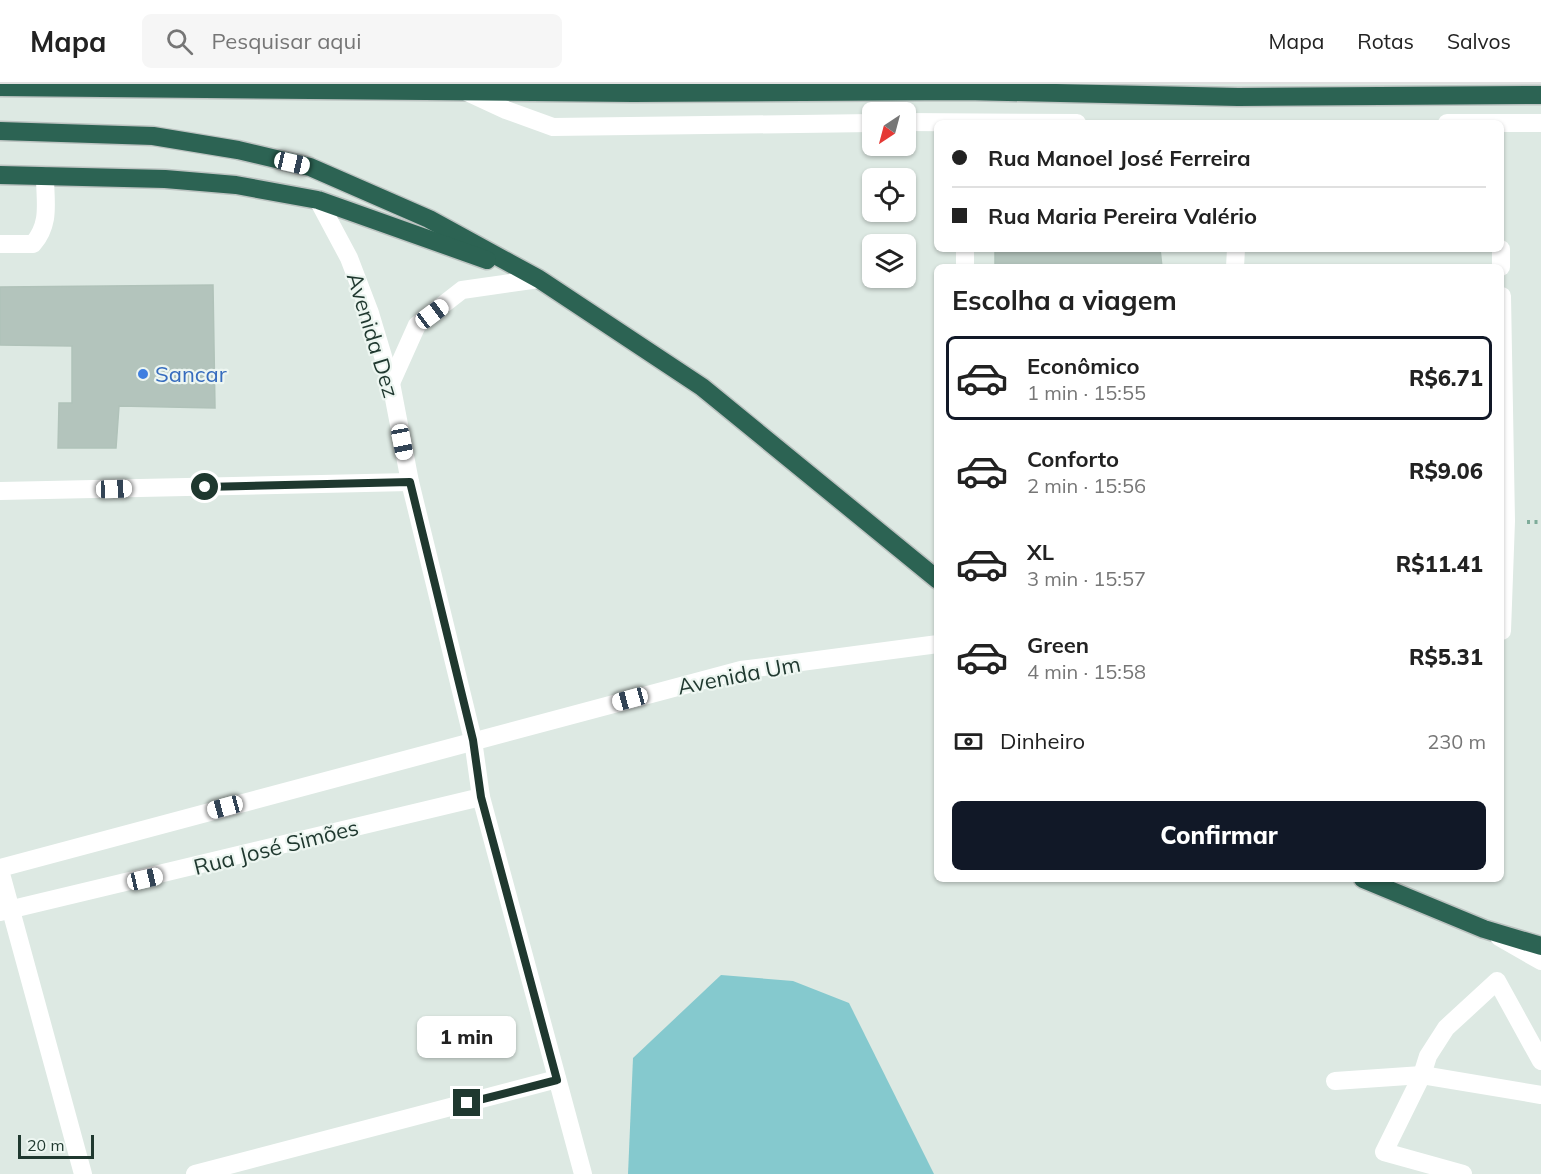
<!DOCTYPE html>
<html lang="pt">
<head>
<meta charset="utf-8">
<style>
	:root { --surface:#fff; --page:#f6f6f6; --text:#222; --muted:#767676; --line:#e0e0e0; --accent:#111827 }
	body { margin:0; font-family:Mulish,sans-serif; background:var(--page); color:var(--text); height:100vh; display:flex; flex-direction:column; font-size:22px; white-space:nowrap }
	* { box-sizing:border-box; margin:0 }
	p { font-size:20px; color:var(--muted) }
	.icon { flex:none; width:33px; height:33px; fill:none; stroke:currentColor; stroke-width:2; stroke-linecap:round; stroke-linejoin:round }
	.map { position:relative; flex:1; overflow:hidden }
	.side { position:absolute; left:934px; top:180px; width:570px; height:618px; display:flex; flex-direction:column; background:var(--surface); border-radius:9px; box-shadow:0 2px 4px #0004 }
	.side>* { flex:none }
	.top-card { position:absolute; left:934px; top:36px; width:570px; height:132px; border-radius:9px; box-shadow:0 2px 4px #0004; display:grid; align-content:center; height:132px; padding:0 18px; background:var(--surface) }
	.needle { width:39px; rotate:216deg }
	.controls { position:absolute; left:862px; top:18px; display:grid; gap:12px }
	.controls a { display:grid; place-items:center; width:54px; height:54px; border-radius:9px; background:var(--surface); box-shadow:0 2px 4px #0004; font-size:30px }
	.scale { position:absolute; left:18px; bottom:15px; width:76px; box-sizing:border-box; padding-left:6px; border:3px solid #1f382f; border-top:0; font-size:16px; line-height:21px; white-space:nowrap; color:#1f382f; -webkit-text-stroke:4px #edf6f1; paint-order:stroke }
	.end { position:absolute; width:27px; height:27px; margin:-14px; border:8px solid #1f382f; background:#fff; box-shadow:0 0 0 3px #fff }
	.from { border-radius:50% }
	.bubble { position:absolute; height:42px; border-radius:9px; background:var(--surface); box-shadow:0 2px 4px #0004; font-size:20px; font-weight:800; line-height:42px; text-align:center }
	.car { position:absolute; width:18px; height:36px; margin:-18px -9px; border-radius:8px; box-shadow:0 0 4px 2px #0007; background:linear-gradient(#fff 24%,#345 0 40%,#fff 0 76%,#345 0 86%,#fff 0) }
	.top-card b { display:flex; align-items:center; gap:21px; height:57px; font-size:22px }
	.top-card b+b { border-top:2px solid var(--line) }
	.top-card i { width:15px; height:15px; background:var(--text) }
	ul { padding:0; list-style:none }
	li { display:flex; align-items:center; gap:18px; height:84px; margin:0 12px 9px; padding:0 6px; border:3px solid transparent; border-radius:9px }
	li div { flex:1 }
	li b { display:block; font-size:22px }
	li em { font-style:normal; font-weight:800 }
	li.selected { border-color:var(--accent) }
	li>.icon { width:54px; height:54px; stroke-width:1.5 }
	h2 { padding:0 18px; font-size:27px; line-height:72px }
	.pay { display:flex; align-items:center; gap:15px; height:66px; padding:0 18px; font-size:22px }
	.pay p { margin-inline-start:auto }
	.action { display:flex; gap:12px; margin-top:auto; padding:12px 18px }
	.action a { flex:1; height:69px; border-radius:9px; background:var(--accent); color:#fff; font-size:24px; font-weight:800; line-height:69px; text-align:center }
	header { display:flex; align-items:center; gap:36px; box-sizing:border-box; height:84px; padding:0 30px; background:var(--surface); border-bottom:2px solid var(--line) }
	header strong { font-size:28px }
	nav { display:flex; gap:33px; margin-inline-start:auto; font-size:21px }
	.search { width:420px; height:54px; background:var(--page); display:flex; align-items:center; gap:15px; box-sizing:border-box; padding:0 21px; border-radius:9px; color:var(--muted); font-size:22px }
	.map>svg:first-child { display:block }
</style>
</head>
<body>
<header>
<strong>Mapa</strong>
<div class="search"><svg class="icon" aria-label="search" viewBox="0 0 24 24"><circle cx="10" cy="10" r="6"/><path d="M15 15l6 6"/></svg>Pesquisar aqui</div>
<nav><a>Mapa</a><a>Rotas</a><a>Salvos</a></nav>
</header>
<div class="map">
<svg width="1541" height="1090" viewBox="0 0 1541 1090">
	<rect width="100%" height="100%" fill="#dde9e3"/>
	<path fill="#85c9ce" d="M721,891L793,897L849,919L934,1090H628L633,974Z"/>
	<g fill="#b3c4bc" stroke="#b0c2b9" stroke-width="1.5">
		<path d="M995,165H1160L1162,183H995Z"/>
		<path d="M213,201L215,324L119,322L116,364H58L59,319H72V262L0,261V203Z"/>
	</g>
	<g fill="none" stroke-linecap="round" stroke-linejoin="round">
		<defs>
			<g id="highway">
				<path d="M0,3L633,9L965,7L1238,13L1541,11"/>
				<path d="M0,47L153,52L238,66L310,83L429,135L539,195L702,303L938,496"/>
				<path d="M0,91L165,95L236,101L318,116L487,176"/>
				<path d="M1363,795L1484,845L1541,862"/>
			</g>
		</defs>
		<use href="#highway" stroke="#bcc3c1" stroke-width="21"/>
		<path stroke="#7eac9a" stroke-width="4" stroke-dasharray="3 4.5" stroke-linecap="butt" d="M1527,438H1541"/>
		<g stroke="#fff" stroke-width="18">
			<path d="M465,7L506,26L553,43L873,39"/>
			<path d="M906,38L1077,39"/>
			<path d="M1447,39H1541"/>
			<path d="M318,116L349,174L370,229L391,299L410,398L473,656L481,713L583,1090"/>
			<path d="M0,160H33C51,139 45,118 45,92"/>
			<path d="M965,165V183"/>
			<path d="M1501,165V183"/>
			<path d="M1235,183L1236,165"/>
			<path d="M1502,212L1506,437L1502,547"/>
			<path d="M391,299L417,241L462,206L539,195"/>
			<path d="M0,407L410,398"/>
			<path d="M0,784L741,586L938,560"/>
			<path d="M0,786L83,1090"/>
			<path d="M0,828L481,713"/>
			<path d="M1499,853L1541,877"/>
			<path d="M1335,997L1422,991L1541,1011"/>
			<path d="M195,1090L557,995"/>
			<path d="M1463,1090L1384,1068L1422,991L1428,972L1446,944L1497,897L1541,977"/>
		</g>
		<use href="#highway" stroke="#2c6353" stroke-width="18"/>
	</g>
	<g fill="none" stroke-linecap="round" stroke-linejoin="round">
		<path stroke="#1f382f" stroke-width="8" d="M205,403L410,398L473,656L481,713L557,996L467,1019"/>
	</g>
	<circle fill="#3f7fe0" stroke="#edf6f1" stroke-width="2" cx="143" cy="290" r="6"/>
	<g text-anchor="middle" stroke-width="4.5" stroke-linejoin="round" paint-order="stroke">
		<g font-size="22" fill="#1f382f" stroke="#edf6f1">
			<text transform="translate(373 251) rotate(73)" y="8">Avenida Dez</text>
			<text transform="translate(739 591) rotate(-11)" y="8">Avenida Um</text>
			<text transform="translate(276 763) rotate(-14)" y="8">Rua José Simões</text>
		</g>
		<g font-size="22" fill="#366cbe" stroke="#edf6f1" text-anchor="start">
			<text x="155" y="298">Sancar</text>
		</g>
	</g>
</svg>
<div class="controls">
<a><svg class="needle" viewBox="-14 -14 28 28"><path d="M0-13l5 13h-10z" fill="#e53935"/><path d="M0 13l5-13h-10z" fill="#767676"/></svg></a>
<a><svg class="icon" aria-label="locate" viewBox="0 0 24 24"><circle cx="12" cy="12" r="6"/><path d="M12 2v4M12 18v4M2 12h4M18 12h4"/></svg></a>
<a><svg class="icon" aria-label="layers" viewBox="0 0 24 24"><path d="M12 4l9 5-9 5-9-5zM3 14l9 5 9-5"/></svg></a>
</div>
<div class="scale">20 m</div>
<i class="end from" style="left:205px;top:403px"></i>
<i class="end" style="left:467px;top:1019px"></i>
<div class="bubble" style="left:417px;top:932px;width:99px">1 min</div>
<i class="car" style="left:292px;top:79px;rotate:103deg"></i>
<i class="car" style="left:432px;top:230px;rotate:53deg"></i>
<i class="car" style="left:402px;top:358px;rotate:169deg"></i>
<i class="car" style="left:114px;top:405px;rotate:88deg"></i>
<i class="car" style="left:630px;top:615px;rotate:255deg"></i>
<i class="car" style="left:225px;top:723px;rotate:255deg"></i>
<i class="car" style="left:145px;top:795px;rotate:77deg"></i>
<div class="top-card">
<b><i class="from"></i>Rua Manoel José Ferreira</b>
<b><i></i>Rua Maria Pereira Valério</b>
</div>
<section class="side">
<h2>Escolha a viagem</h2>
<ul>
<li class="selected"><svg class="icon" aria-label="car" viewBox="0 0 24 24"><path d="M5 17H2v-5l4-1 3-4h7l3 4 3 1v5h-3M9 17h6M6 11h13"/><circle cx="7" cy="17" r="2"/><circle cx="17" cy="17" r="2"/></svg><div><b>Econômico</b><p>1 min · 15:55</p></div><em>R$6.71</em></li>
<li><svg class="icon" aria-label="car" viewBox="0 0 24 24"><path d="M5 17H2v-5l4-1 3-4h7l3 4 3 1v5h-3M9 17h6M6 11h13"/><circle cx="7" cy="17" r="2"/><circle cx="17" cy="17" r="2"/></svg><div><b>Conforto</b><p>2 min · 15:56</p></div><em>R$9.06</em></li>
<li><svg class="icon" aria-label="car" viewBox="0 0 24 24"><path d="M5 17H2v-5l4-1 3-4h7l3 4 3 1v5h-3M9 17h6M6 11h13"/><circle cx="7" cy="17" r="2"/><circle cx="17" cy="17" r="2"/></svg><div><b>XL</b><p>3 min · 15:57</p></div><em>R$11.41</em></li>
<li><svg class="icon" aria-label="car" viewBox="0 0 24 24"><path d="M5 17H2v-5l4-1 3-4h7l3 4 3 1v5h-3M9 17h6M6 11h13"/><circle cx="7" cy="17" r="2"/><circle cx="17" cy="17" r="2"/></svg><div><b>Green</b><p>4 min · 15:58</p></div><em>R$5.31</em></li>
</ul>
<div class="pay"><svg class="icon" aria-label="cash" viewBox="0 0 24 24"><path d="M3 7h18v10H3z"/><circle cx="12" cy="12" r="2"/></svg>Dinheiro<p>230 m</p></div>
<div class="action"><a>Confirmar</a></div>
</section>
</div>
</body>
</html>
